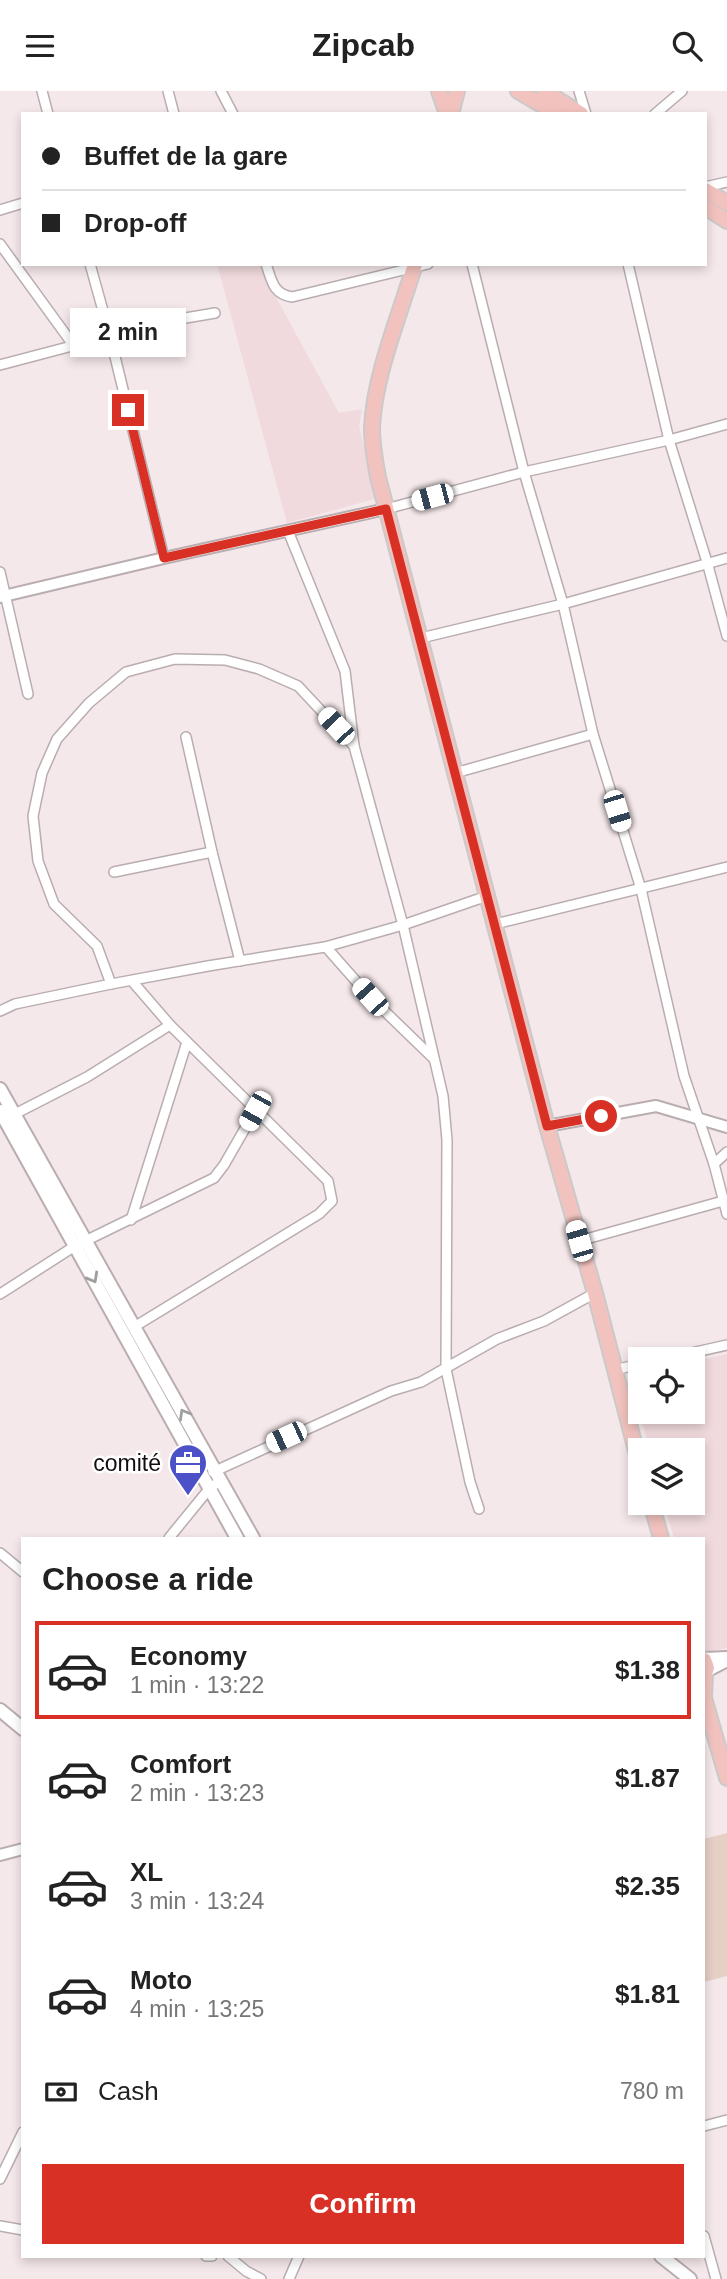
<!DOCTYPE html>
<html lang="en">
<head>
<meta charset="utf-8">
<style>
	:root { --surface:#fff; --page:#f2f2f2; --text:#222; --muted:#767676; --line:#e0e0e0; --accent:#d93025 }
	body { margin:0; font-family:Arial,sans-serif; background:var(--page); color:var(--text); height:100vh; display:flex; flex-direction:column; font-size:26px; white-space:nowrap }
	* { box-sizing:border-box; margin:0 }
	p { font-size:23px; color:var(--muted) }
	.icon { flex:none; width:38px; height:38px; fill:none; stroke:currentColor; stroke-width:2; stroke-linecap:round; stroke-linejoin:round }
	.map { position:relative; flex:1; overflow:hidden }
	.side { position:absolute; left:21px; top:1446px; width:684px; height:721px; display:flex; flex-direction:column; background:var(--surface); border-radius:0px; box-shadow:0 4px 10px #0003 }
	.side>* { flex:none }
	.guide { position:absolute; left:21px; top:21px; width:686px; height:154px; border-radius:0px; box-shadow:0 4px 10px #0003; display:grid; align-content:center; height:154px; padding:0 21px; background:var(--surface) }
	.controls { position:absolute; left:628px; top:1256px; display:grid; gap:14px }
	.controls a { display:grid; place-items:center; width:77px; height:77px; border-radius:0px; background:var(--surface); box-shadow:0 4px 10px #0003; font-size:35px }
	.end { position:absolute; width:32px; height:32px; margin:-16px; border:9px solid #d93025; background:#fff; box-shadow:0 0 0 4px #fff }
	.from { border-radius:50% }
	.bubble { position:absolute; height:49px; border-radius:0px; background:var(--surface); box-shadow:0 4px 10px #0003; font-size:23px; font-weight:700; line-height:49px; text-align:center }
	.car { position:absolute; width:21px; height:42px; margin:-21px -10px; border-radius:9px; box-shadow:0 0 5px 2px #0007; background:linear-gradient(#fff 24%,#345 0 40%,#fff 0 76%,#345 0 86%,#fff 0) }
	.guide b { display:flex; align-items:center; gap:24px; height:66px; font-size:26px }
	.guide b+b { border-top:2px solid var(--line) }
	.guide i { width:18px; height:18px; background:var(--text) }
	ul { padding:0; list-style:none }
	li { display:flex; align-items:center; gap:21px; height:98px; margin:0 14px 10px; padding:0 7px; border:4px solid transparent; border-radius:0px }
	li div { flex:1 }
	li b { display:block; font-size:26px }
	li em { font-style:normal; font-weight:700 }
	li.selected { border-color:var(--accent) }
	li>.icon { width:63px; height:63px; stroke-width:1.5 }
	h2 { padding:0 21px; font-size:32px; line-height:84px }
	.pay { display:flex; align-items:center; gap:18px; height:77px; padding:0 21px; font-size:26px }
	.pay p { margin-inline-start:auto }
	.button { display:flex; gap:14px; margin-top:auto; padding:14px 21px }
	.button a { flex:1; height:80px; border-radius:0px; background:var(--accent); color:#fff; font-size:28px; font-weight:700; line-height:80px; text-align:center }
	header { display:flex; justify-content:space-between; align-items:center; height:91px; padding:0 21px; background:var(--surface); font-size:32px; font-weight:700 }
	.map>svg:first-child { display:block }
</style>
</head>
<body>
<header><svg class="icon" aria-label="menu" viewBox="0 0 24 24"><path d="M4 6h16M4 12h16M4 18h16"/></svg>Zipcab<svg class="icon" aria-label="search" viewBox="0 0 24 24"><circle cx="10" cy="10" r="6"/><path d="M15 15l6 6"/></svg></header>
<div class="map">
<svg width="727" height="2188" viewBox="0 0 727 2188">
	<rect width="100%" height="100%" fill="#f5e8ea"/>
	<g fill="#f0dadd">
		<path d="M217,173H266L277,208L339,322L362,318L359,336L378,407L287,432Z"/>
		<path d="M727,1263V1557L705,1562L704,1447H674L664,1412H693V1360H650L630,1286L640,1283V1321H693V1271Z"/>
	</g>
	<path fill="#e6cfc5" d="M727,1742V1885L704,1891V1748Z"/>
	<g fill="none" stroke-linecap="round" stroke-linejoin="round">
		<defs>
			<g id="minor">
				<path d="M42,0L48,23"/>
				<path d="M168,0L174,23"/>
				<path d="M221,0L233,23"/>
				<path d="M579,0L586,23"/>
				<path d="M655,23L682,0"/>
				<path d="M705,96L727,91"/>
				<path d="M0,119L23,112"/>
				<path d="M0,153L74,255"/>
				<path d="M90,173L110,245L164,467"/>
				<path d="M266,173C272,190 273,203 292,206L428,173"/>
				<path d="M472,173L524,381L563,513L593,643L641,798L684,985L714,1073L727,1123"/>
				<path d="M628,173L669,349L707,471L727,545"/>
				<path d="M109,240L215,222"/>
				<path d="M0,274L110,245"/>
				<path d="M386,418L524,381L669,349L727,333"/>
				<path d="M288,440L345,580L354,655L403,834L443,1005L447,1049L446,1278L470,1391L479,1418"/>
				<path d="M0,481L28,603"/>
				<path d="M421,547L563,513L727,467"/>
				<path d="M186,646L212,761L240,870"/>
				<path d="M455,682L593,643"/>
				<path d="M114,781L212,761"/>
				<path d="M495,833L727,776"/>
				<path d="M326,856L370,906L434,968"/>
				<path d="M132,890L170,934L328,1090L332,1110L319,1123L134,1236"/>
				<path d="M111,893L97,855L54,813L38,770L33,725L42,682L57,648L89,612L126,581L175,568L225,569L259,578L298,595L354,655"/>
				<path d="M0,920L15,913L111,893L208,875L325,856L403,834L487,805"/>
				<path d="M9,1026L87,986L170,934"/>
				<path d="M714,1073L727,1061"/>
				<path d="M131,1129L187,951"/>
				<path d="M579,1150L723,1110"/>
				<path d="M0,1203L75,1155L214,1087L224,1074L255,1020"/>
				<path d="M660,1269L727,1254"/>
				<path d="M614,1279L640,1273"/>
				<path d="M213,1381L391,1300L421,1291L497,1248L544,1230L595,1202"/>
				<path d="M169,1447L209,1398L221,1389"/>
				<path d="M0,1462L23,1481"/>
				<path d="M704,2035L727,2029"/>
				<path d="M0,2088L23,2041"/>
				<path d="M0,2135L23,2139"/>
				<path d="M704,2145L716,2188"/>
				<path d="M206,2165H212"/>
				<path d="M228,2165L246,2180L261,2188"/>
				<path d="M289,2188L299,2165"/>
			</g>
			<g id="tertiary">
				<path d="M0,506L164,467L386,418"/>
				<path d="M547,1035L656,1015L727,1036"/>
				<path d="M704,1567L727,1566"/>
				<path d="M706,1581L727,1570"/>
				<path d="M0,1764L23,1758"/>
			</g>
			<g id="secondary">
				<path d="M0,998L253,1447"/>
				<path d="M0,1020L237,1447"/>
				<path d="M0,1619L23,1638"/>
				<path d="M661,2165L690,2188"/>
			</g>
			<g id="trunk">
				<path d="M439,0L447,23"/>
				<path d="M518,0L557,23"/>
				<path d="M544,0L581,23"/>
				<path d="M451,23L457,0"/>
				<path d="M705,99L727,112"/>
				<path d="M705,116L727,130"/>
				<path d="M415,173C400,223 374,285 372,337C372,353 375,370 378,386L547,1035L595,1202L640,1375"/>
				<path d="M651,1412L661,1447"/>
				<path d="M704,1569L707,1577L704,1585"/>
				<path d="M704,1605L705,1583"/>
				<path d="M704,1607L727,1687"/>
			</g>
		</defs>
		<use href="#minor" stroke="#b9adaf" stroke-width="12"/>
		<use href="#tertiary" stroke="#b9adaf" stroke-width="14"/>
		<use href="#secondary" stroke="#b9adaf" stroke-width="16"/>
		<use href="#trunk" stroke="#cbcaca" stroke-width="18"/>
		<use href="#minor" stroke="#fff" stroke-width="9"/>
		<use href="#tertiary" stroke="#fff" stroke-width="10"/>
		<use href="#secondary" stroke="#fff" stroke-width="12"/>
		<use href="#trunk" stroke="#f2c3be" stroke-width="14"/>
	</g>
	<defs><path id="oneway-chevron" d="M-2-3.5L2.5 0L-2 3.5" fill="none" stroke-width="1.6" stroke-linecap="round" stroke-linejoin="round" transform="scale(1.75)"/></defs>
	<g stroke="#a09f9f">
		<use href="#oneway-chevron" transform="translate(93 1187) rotate(61)"/>
		<use href="#oneway-chevron" transform="translate(184 1323) rotate(-120)"/>
	</g>
	<g fill="none" stroke-linecap="round" stroke-linejoin="round">
		<path stroke="#d93025" stroke-width="9" d="M128,319L164,467L386,418L547,1035L601,1025"/>
	</g>
	<defs>
		<symbol id="office-pin" viewBox="-11 -11 22 30"><path d="M0 17L-7.5 6A9.5 9.5 0 1 1 7.5 6Z" fill="#4c51c7" stroke="#fff"/><path d="M-6-3h4V-5.5h4V-3h4V5H-6ZM-1-4.5V-3h2v-1.5ZM-6 0V1H6V0Z" fill="#fff"/></symbol>
	</defs>
	<g fill-rule="evenodd">
		<use href="#office-pin" x="166" y="1350" width="44" height="60"/>
	</g>
	<g text-anchor="middle" stroke-width="5" stroke-linejoin="round" paint-order="stroke">
		<g font-size="23" fill="#120e0e" stroke="#fff" text-anchor="end">
			<text x="161" y="1380">comité</text>
		</g>
	</g>
</svg>
<div class="controls">
<a><svg class="icon" aria-label="locate" viewBox="0 0 24 24"><circle cx="12" cy="12" r="6"/><path d="M12 2v4M12 18v4M2 12h4M18 12h4"/></svg></a>
<a><svg class="icon" aria-label="layers" viewBox="0 0 24 24"><path d="M12 4l9 5-9 5-9-5zM3 14l9 5 9-5"/></svg></a>
</div>
<i class="end from" style="left:601px;top:1025px"></i>
<i class="end" style="left:128px;top:319px"></i>
<div class="bubble" style="left:70px;top:217px;width:116px">2 min</div>
<i class="car" style="left:432px;top:406px;rotate:255deg"></i>
<i class="car" style="left:336px;top:635px;rotate:317deg"></i>
<i class="car" style="left:617px;top:720px;rotate:163deg"></i>
<i class="car" style="left:370px;top:906px;rotate:318deg"></i>
<i class="car" style="left:255px;top:1020px;rotate:209deg"></i>
<i class="car" style="left:579px;top:1150px;rotate:344deg"></i>
<i class="car" style="left:286px;top:1346px;rotate:245deg"></i>
<div class="guide">
<b><i class="from"></i>Buffet de la gare</b>
<b><i></i>Drop-off</b>
</div>
<section class="side">
<h2>Choose a ride</h2>
<ul>
<li class="selected"><svg class="icon" aria-label="car" viewBox="0 0 24 24"><path d="M5 17H2v-5l4-1 3-4h7l3 4 3 1v5h-3M9 17h6M6 11h13"/><circle cx="7" cy="17" r="2"/><circle cx="17" cy="17" r="2"/></svg><div><b>Economy</b><p>1 min · 13:22</p></div><em>$1.38</em></li>
<li><svg class="icon" aria-label="car" viewBox="0 0 24 24"><path d="M5 17H2v-5l4-1 3-4h7l3 4 3 1v5h-3M9 17h6M6 11h13"/><circle cx="7" cy="17" r="2"/><circle cx="17" cy="17" r="2"/></svg><div><b>Comfort</b><p>2 min · 13:23</p></div><em>$1.87</em></li>
<li><svg class="icon" aria-label="car" viewBox="0 0 24 24"><path d="M5 17H2v-5l4-1 3-4h7l3 4 3 1v5h-3M9 17h6M6 11h13"/><circle cx="7" cy="17" r="2"/><circle cx="17" cy="17" r="2"/></svg><div><b>XL</b><p>3 min · 13:24</p></div><em>$2.35</em></li>
<li><svg class="icon" aria-label="car" viewBox="0 0 24 24"><path d="M5 17H2v-5l4-1 3-4h7l3 4 3 1v5h-3M9 17h6M6 11h13"/><circle cx="7" cy="17" r="2"/><circle cx="17" cy="17" r="2"/></svg><div><b>Moto</b><p>4 min · 13:25</p></div><em>$1.81</em></li>
</ul>
<div class="pay"><svg class="icon" aria-label="cash" viewBox="0 0 24 24"><path d="M3 7h18v10H3z"/><circle cx="12" cy="12" r="2"/></svg>Cash<p>780 m</p></div>
<div class="button"><a>Confirm</a></div>
</section>
</div>
</body>
</html>
